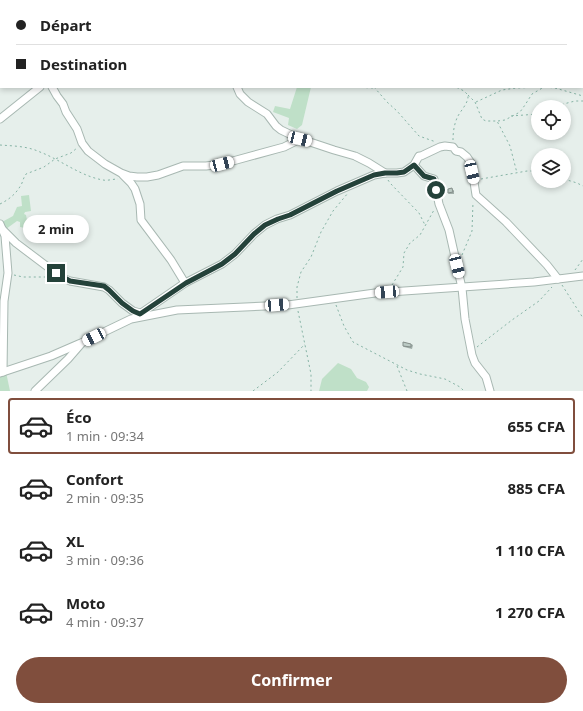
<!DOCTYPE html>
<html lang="fr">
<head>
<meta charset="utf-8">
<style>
	:root { --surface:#fff; --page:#f6f6f6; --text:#222; --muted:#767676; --line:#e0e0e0; --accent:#804e3d }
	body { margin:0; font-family:"Noto Sans",sans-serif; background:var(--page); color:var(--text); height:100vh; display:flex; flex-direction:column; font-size:15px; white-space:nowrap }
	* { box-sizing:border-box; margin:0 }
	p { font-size:13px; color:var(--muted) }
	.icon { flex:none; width:22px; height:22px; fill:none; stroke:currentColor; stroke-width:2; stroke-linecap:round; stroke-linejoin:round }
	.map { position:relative; height:391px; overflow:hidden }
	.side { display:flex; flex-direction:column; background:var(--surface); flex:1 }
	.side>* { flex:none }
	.hud { position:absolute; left:0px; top:0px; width:583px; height:88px; box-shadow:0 2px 6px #0003; display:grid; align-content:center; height:88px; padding:0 16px; background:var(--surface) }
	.tools { position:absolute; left:531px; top:100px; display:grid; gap:8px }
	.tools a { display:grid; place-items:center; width:40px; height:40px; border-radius:50%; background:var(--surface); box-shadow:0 2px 6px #0003; font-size:20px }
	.end { position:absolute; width:18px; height:18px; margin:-9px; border:5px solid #24423a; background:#fff; box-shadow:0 0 0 2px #fff }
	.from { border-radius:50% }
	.bubble { position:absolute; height:28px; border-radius:14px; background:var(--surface); box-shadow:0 2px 6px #0003; font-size:13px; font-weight:700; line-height:28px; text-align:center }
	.car { position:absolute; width:12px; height:24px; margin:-12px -6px; border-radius:5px; box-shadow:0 0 3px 1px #0007; background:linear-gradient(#fff 24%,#345 0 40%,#fff 0 76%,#345 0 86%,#fff 0) }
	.hud b { display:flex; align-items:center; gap:14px; height:38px; font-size:15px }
	.hud b+b { border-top:1px solid var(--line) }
	.hud i { width:10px; height:10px; background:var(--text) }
	ul { padding:7px 0 0; list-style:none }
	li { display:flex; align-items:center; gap:12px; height:56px; margin:0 8px 6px; padding:0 8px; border:2px solid transparent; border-radius:4px }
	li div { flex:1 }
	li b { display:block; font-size:15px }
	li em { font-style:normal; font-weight:700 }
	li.on { border-color:var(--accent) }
	li>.icon { width:36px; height:36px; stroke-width:1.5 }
	.primary-button { display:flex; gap:8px; margin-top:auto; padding:8px 16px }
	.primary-button a { flex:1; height:46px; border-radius:24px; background:var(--accent); color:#fff; font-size:16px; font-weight:700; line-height:46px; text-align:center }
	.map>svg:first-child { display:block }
</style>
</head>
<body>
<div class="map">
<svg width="583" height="391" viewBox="0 0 583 391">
	<rect width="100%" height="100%" fill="#e6efeb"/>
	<g fill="#bfe0c8">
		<path d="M297,87H311L302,125L297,129L288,125L289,118L273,112L275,106L290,109Z"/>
		<path d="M29,195L31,211L25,212L24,214L26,215L28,225L25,228L20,227V222L17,221L6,229L2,222L13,216L17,207L22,206L21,196Z"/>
		<path d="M338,363L351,369L357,378L366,382L369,387L367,391H319L322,379Z"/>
		<path d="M6,372L10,391H0V374Z"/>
	</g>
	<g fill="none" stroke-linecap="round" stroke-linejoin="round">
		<defs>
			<g id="minor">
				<path d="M103,0V1"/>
				<path d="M12,1V0"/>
				<path d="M31,1L33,0"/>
				<path d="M0,26L1,24"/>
				<path d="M0,44L1,45"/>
				<path d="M52,87L57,96L63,104L66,112L77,129L82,143L88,151L105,164L121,173L129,176L137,177H147L158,175L183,166H206L222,164L284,147L300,139L313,143L334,150L355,156L369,163L385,173"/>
				<path d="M237,87L240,94L248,102L267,114L276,126L281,130L300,139"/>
				<path d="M0,119L40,87"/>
				<path d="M414,165L424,176L434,179L439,204L449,230L462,288L465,319L472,355L475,363L486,377L490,391"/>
				<path d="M123,175L131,183L135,189L140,204L141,220L171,260L185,283"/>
				<path d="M0,224L5,236L8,273L4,301L3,372"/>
				<path d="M2,229L16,243L61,277L70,281L104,287L109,290L122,303L133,311L144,314"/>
				<path d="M137,316L185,283L222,264L235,254L254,234L265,225L277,219L290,215L337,191L374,175L385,173H397L404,172L414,165L419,156H421L440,147L445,146L453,147L456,151L461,152L467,157L471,163L476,195L506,222L547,265L558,279"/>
				<path d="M0,373L51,356L81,343L131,319L177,310L288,305L375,293L534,282L583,276"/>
				<path d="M35,391L68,359L81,344"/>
			</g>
		</defs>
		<use href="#minor" stroke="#a8b8b2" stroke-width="9"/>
		<g stroke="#86b3a5" stroke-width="1" stroke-dasharray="2 3" stroke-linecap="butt">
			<path d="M260,0L262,1"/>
			<path d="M403,0V1"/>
			<path d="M546,0L547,1"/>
			<path d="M162,1V0"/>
			<path d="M0,64H1"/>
			<path d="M582,79L583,84"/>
			<path d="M351,87L375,88L378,87"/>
			<path d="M374,87L387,102L397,111L419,136L436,142"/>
			<path d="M545,87L555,88L583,96"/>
			<path d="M468,95L475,102L482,119L486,121H497L510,146L517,173"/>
			<path d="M476,102L502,90L516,88L542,87"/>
			<path d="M552,107L575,101H583"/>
			<path d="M511,116L538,114"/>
			<path d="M498,121L505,120L520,112L525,105L532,94L544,87"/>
			<path d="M453,140C453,133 454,125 457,118C460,111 469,103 468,95L464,91L456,87"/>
			<path d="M0,145C13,146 27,146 40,152C61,160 80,176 103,180C107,181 113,179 118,179"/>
			<path d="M481,179L527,171H534L538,174"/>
			<path d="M564,179L577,183L583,186"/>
			<path d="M388,180L390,183L419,213L425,225"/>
			<path d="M0,204C10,199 17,193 22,183C23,180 24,177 26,174L44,167L55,159L71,153L77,148"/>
			<path d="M462,255L472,231L473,202"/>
			<path d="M575,270L583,259"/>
			<path d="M14,275L23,277H51"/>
			<path d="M392,285L403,267L404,253L410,243L420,235L434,210"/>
			<path d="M562,285L583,318"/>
			<path d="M297,298V287L301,272L311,257L321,232L333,211L348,193"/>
			<path d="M336,305L344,326L353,342L407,370L420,374L445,379L460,387L464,391"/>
			<path d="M298,311L311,374V391"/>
			<path d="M477,347L512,320L539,301L552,287"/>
			<path d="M397,366L407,391"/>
			<path d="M253,391L278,372L305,344"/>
		</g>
		<use href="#minor" stroke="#fff" stroke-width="7"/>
	</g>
	<g fill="#a1aea9">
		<path d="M454,190V194H449L448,193Z"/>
		<path d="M411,344L413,345L412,349L404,347L403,346Z"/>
	</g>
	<g fill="#bbcac4" stroke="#838d89">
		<path d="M452,188L453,192L448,193V189Z"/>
		<path d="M403,342L411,344V347L403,346Z"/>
	</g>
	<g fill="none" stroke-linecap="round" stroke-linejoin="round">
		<path stroke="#24423a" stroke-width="5" d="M56,273L70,281L104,286L109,290L122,303L133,311L140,314L186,283L222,264L235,254L254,234L265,225L278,219L290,215L337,191L374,175L385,173H397L404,172L414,165L424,176L434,179L436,190"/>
	</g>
</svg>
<div class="tools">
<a><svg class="icon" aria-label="locate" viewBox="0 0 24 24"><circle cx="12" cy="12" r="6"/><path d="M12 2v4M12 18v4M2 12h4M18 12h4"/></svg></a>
<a><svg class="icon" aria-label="layers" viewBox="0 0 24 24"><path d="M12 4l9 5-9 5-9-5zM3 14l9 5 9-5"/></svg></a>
</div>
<i class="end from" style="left:436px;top:190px"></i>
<i class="end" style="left:56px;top:273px"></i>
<div class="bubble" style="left:23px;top:215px;width:66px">2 min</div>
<i class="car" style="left:300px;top:139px;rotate:104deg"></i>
<i class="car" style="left:222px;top:164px;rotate:75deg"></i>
<i class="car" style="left:472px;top:172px;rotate:167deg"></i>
<i class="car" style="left:457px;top:266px;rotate:166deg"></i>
<i class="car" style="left:387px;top:292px;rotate:266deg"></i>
<i class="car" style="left:277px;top:305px;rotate:86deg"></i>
<i class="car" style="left:94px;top:337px;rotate:244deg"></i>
<div class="hud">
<b><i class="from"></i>Départ</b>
<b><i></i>Destination</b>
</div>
</div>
<section class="side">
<ul>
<li class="on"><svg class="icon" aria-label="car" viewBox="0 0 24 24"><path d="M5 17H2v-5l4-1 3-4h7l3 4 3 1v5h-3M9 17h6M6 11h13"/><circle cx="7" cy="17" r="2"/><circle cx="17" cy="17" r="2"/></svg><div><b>Éco</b><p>1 min · 09:34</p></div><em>655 CFA</em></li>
<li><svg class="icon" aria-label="car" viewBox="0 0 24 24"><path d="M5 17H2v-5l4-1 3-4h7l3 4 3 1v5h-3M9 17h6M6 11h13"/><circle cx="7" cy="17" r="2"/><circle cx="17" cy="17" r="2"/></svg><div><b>Confort</b><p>2 min · 09:35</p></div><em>885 CFA</em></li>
<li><svg class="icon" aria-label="car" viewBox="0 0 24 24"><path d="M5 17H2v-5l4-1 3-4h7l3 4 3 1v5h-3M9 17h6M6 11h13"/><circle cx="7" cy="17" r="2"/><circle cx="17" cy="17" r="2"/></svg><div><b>XL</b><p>3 min · 09:36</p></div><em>1 110 CFA</em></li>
<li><svg class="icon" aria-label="car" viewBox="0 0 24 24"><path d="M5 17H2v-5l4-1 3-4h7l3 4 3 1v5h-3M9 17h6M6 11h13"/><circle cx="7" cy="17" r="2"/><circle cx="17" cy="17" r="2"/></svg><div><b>Moto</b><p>4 min · 09:37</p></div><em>1 270 CFA</em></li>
</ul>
<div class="primary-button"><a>Confirmer</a></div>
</section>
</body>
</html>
